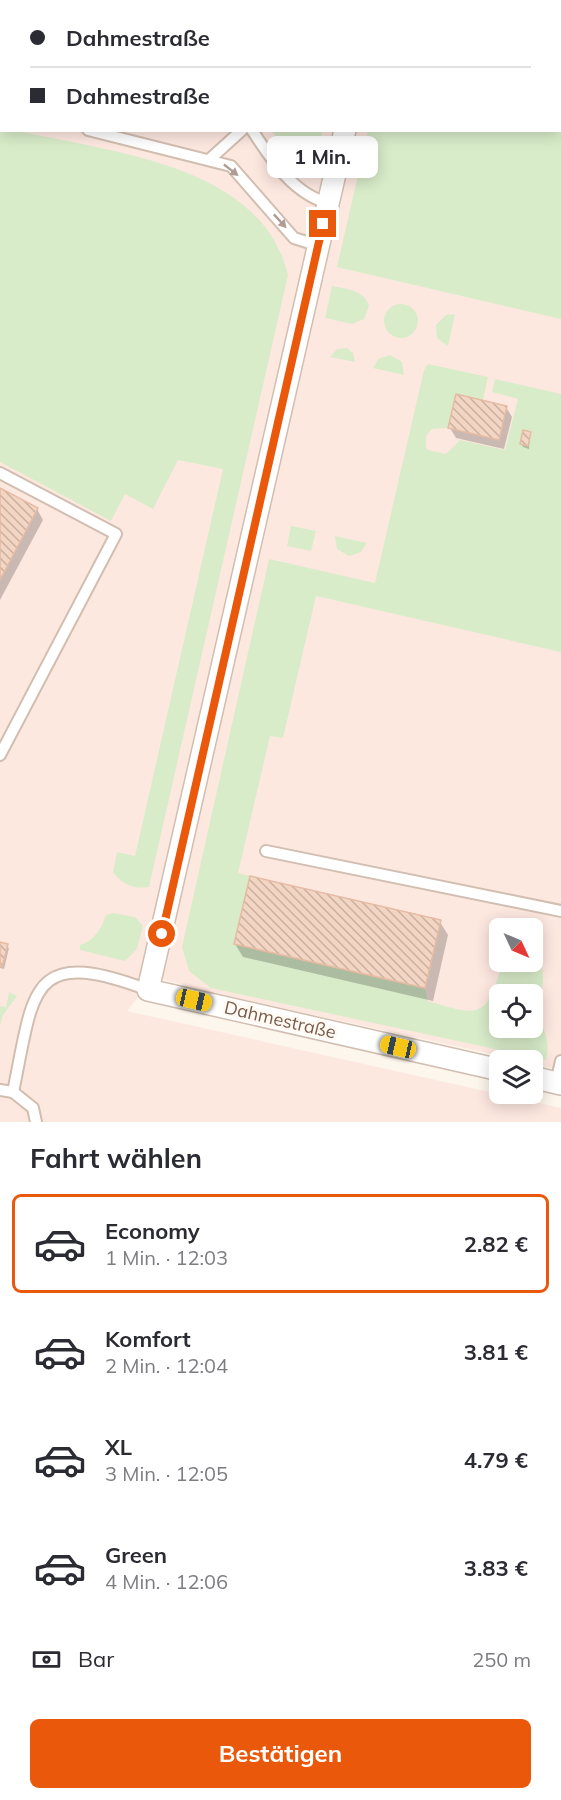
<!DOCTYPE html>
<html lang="de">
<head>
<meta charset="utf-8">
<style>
	:root { --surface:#fff; --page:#f2f2f3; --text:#2b2b33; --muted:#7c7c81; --line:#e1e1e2; --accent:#ea580c }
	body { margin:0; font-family:Mulish,sans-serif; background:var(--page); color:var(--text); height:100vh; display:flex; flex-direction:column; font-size:22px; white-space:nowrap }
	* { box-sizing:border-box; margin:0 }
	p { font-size:20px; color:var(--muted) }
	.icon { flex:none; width:33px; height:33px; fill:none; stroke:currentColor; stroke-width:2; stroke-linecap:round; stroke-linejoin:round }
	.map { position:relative; height:1122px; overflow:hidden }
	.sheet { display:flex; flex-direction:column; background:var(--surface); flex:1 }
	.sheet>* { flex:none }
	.top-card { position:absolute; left:0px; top:0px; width:561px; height:132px; box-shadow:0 3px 15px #0003; display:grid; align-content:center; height:132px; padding:0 30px; background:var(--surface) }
	.needle { width:39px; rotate:134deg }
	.fabs { position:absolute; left:489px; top:918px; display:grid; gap:12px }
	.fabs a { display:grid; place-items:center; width:54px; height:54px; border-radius:9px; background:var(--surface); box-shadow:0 3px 15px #0003; font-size:30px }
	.end { position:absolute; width:27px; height:27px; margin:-14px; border:8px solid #ea580c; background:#fff; box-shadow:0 0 0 3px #fff }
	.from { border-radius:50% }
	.bubble { position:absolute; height:42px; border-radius:9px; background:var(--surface); box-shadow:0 3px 15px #0003; font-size:20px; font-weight:700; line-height:42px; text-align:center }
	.car { position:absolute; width:18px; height:36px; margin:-18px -9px; border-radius:8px; box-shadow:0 0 4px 2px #0007; background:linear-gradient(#f5c518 24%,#345 0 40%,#f5c518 0 76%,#345 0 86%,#f5c518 0) }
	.top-card b { display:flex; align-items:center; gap:21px; height:57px; font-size:22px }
	.top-card b+b { border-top:2px solid var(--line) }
	.top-card i { width:15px; height:15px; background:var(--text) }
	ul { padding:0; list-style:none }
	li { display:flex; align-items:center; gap:18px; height:99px; margin:0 12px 9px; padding:0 18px; border:3px solid transparent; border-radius:9px }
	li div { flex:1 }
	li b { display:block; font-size:22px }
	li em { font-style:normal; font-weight:700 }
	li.current { border-color:var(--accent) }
	li>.icon { width:54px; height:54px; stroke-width:1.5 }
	h2 { padding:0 30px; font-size:27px; line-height:72px }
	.pay { display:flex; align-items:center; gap:15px; height:66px; padding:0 30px; font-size:22px }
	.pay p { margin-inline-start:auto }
	.cta { display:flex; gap:12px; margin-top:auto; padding:12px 30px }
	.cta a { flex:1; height:69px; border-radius:9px; background:var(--accent); color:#fff; font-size:24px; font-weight:700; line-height:69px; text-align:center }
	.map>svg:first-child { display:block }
</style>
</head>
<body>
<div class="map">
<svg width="561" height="1122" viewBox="0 0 561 1122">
	<defs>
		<pattern id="building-back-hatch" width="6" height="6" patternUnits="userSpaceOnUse" patternTransform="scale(1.5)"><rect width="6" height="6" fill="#f3d5c3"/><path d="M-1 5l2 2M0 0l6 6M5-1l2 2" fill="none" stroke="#cab0a1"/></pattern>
	</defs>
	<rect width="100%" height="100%" fill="#fdf6ec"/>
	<path fill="#fde8e0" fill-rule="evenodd" d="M0,0H561V1070L533,1064L532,1060H519L209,992L154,977L127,1011L561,1108V1122H0ZM2,2H560V130H2ZM500,928H532V962H500ZM500,994H532V1028H500Z"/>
	<g fill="#d8ecc9" fill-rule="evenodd">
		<path d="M0,0H309L317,1L2,2L1,16Z"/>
		<path d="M468,0H561V319L337,267L368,131L560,130V2Z"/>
		<path d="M0,126L2,130L18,131C110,152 262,164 288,275L149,887C135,890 121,884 113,872L117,852L135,856L223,469L178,460L153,509L125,494L111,521L0,462Z"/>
		<path d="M272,131H322L315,162L289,155Z"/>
		<path d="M332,286C347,289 365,290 369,306L364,319L352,324L325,318Z"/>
		<circle cx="401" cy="321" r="17"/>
		<path d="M455,314L448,346L437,338L436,325L446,315Z"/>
		<path d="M347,348L353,353L355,362L330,357L337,349Z"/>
		<path d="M390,355L402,362L404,375L373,368L378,359Z"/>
		<path d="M428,364L488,377L483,400L456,394L448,428L432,429L426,436V447L428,450L446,454L460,440L505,450L518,399L492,392L495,379L561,394V652L316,596L283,738L270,736L238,873L250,876L234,944L425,988L428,1001C483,1018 486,1017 503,962L540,963C548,979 538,996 540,1014C543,1033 551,1040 546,1060L211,988L189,971L182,947L269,559L375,583L424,370ZM500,994H532V1028H500Z"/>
		<path d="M291,526L316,531L311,551L287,546Z"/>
		<path d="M335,536L367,543L361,552L349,556L337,549Z"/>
		<path d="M113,913L135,917L143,926L137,949L125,961L80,950V945C95,940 101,929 106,915Z"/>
		<path d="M9,992L17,996L3,1015L0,1025V1006L6,1007Z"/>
	</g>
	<g fill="#0003">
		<path d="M506,407L512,417L504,449L456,438L450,428Z"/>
		<path d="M530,433L529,449L523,447L521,444Z"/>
		<path d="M0,489L37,509L43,520L0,600Z"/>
		<path d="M440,922L448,935L433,1001L243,957L235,944Z"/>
		<path d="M0,944L9,948L4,969L0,968Z"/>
	</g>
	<g fill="url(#building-back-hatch)" stroke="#e6bba3" stroke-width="1.5">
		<path d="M456,394L507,406L499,440L448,428Z"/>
		<path d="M523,430L531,432L528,446L520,444Z"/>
		<path d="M0,488L38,508L0,580Z"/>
		<path d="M250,876L441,920L425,988L234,944Z"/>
		<path d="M0,942L8,944L2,967L0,966Z"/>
	</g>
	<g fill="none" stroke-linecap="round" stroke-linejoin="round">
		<defs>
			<g id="lane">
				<path d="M0,110H2"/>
				<path d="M88,130L231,166L294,238L319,246"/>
				<path d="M252,130C271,159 293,194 328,203"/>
				<path d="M210,159L242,130"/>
				<path d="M0,473L116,534L0,755"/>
				<path d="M266,851L561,911"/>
				<path d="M556,1083L561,1061"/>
				<path d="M0,1090L13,1092C34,992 28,944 148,990"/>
				<path d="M13,1092L33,1108L36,1122"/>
			</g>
			<g id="street">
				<path d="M358,0L364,2"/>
				<path d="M345,130L148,990L500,1070"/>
				<path d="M532,1077L561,1084"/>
			</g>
		</defs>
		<use href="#lane" stroke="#d1beb0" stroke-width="14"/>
		<use href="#street" stroke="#d1beb0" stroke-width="24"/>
		<use href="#lane" stroke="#fff" stroke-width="10"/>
		<use href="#street" stroke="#fff" stroke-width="21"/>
	</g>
	<defs><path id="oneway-solid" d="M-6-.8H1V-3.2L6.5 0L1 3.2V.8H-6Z" transform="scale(1.5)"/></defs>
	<g fill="#af9d94">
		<use href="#oneway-solid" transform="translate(231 170) rotate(38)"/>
		<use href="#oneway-solid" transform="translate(280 221) rotate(47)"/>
	</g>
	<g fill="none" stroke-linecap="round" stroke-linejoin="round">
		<path stroke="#ea580c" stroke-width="8" d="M162,934L323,224"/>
	</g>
	<g text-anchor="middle" stroke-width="6" stroke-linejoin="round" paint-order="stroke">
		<g font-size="18" fill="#7a5c4d" stroke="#fffaf3">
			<text transform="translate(280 1020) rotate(13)" y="6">Dahmestraße</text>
		</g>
	</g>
</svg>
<div class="fabs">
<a><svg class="needle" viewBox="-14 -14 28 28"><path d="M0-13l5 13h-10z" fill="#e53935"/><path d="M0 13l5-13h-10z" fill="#7c7c81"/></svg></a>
<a><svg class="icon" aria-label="locate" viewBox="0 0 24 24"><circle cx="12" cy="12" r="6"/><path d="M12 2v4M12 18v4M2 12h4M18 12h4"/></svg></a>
<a><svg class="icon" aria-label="layers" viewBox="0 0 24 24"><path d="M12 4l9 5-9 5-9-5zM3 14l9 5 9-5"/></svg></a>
</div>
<i class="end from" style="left:162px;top:934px"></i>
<i class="end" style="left:323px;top:224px"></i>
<div class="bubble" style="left:267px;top:136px;width:111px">1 Min.</div>
<i class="car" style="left:194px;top:1000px;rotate:103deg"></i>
<i class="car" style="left:398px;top:1047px;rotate:283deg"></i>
<div class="top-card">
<b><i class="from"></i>Dahmestraße</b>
<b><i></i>Dahmestraße</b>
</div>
</div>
<section class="sheet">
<h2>Fahrt wählen</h2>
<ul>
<li class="current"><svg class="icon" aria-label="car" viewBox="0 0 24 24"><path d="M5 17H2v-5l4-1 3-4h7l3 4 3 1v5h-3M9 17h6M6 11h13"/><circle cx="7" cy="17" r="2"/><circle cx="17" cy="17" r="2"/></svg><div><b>Economy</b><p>1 Min. · 12:03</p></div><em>2.82 €</em></li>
<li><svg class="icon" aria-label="car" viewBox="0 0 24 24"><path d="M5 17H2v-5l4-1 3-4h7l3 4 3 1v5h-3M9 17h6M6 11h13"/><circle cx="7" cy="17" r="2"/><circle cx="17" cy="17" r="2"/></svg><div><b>Komfort</b><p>2 Min. · 12:04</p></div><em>3.81 €</em></li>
<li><svg class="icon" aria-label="car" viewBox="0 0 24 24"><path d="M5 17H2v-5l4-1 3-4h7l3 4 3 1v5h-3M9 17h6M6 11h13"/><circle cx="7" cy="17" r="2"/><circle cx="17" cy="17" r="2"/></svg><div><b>XL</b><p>3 Min. · 12:05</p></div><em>4.79 €</em></li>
<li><svg class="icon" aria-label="car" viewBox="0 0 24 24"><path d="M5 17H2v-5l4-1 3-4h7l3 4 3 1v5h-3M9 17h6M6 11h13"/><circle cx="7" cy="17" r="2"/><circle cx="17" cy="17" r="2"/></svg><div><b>Green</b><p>4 Min. · 12:06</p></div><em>3.83 €</em></li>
</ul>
<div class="pay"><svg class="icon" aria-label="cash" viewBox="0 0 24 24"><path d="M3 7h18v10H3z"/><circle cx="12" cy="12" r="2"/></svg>Bar<p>250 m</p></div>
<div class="cta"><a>Bestätigen</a></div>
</section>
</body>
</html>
